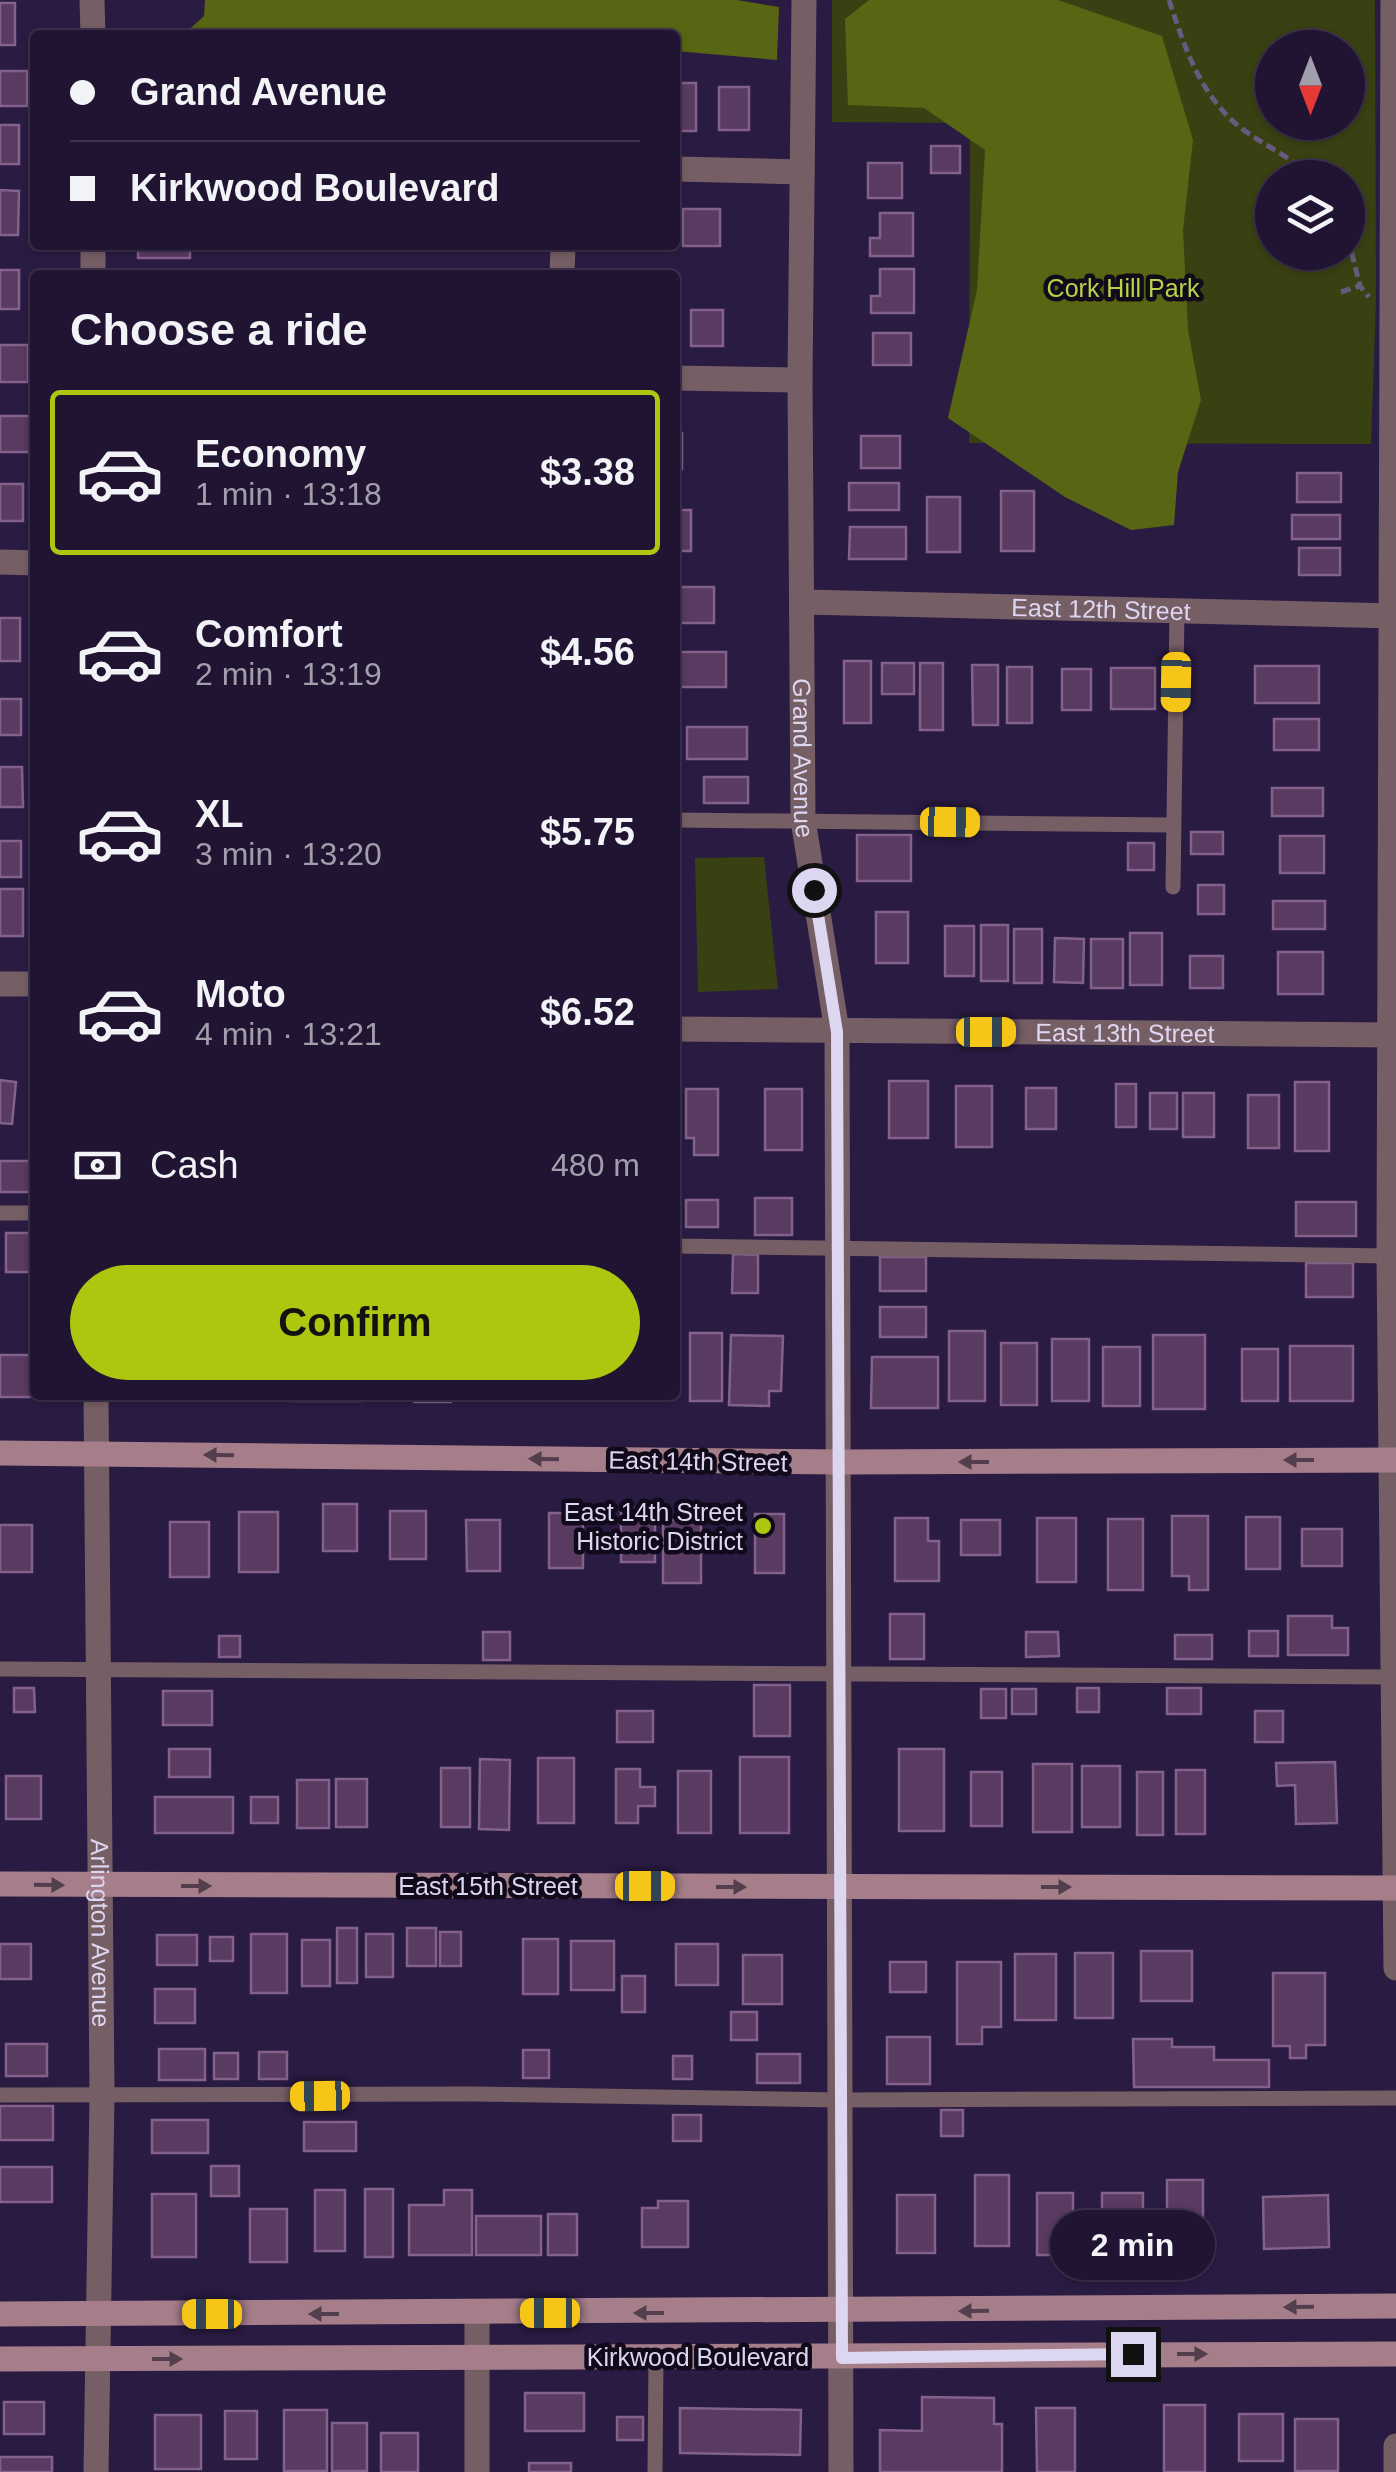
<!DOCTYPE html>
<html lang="en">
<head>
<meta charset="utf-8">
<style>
	:root { --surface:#201432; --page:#2d213e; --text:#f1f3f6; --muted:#a29eac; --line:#3d334d; --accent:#adc60f }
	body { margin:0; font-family:Arial,sans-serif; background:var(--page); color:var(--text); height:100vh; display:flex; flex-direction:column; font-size:38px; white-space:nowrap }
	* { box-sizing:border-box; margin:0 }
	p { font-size:32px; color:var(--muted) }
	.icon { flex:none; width:55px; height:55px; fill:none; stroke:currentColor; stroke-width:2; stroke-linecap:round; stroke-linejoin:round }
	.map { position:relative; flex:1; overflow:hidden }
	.details { position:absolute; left:30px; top:270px; width:650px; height:1130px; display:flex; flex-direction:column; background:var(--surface); border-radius:10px; box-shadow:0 2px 8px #0004,0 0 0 2px var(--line) }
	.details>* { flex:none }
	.top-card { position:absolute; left:30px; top:30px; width:650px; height:220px; border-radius:10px; box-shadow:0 2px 8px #0004,0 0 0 2px var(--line); display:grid; align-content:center; height:220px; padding:0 40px; background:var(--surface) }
	.needle { width:65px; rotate:180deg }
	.tools { position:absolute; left:1255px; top:30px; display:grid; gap:20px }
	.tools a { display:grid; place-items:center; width:110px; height:110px; border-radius:50%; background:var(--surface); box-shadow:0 2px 8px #0004,0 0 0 2px var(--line); font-size:50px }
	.end { position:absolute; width:45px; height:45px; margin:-22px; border:12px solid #ddd6f1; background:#111; box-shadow:0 0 0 5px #111 }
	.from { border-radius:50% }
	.bubble { position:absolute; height:70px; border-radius:35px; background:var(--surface); box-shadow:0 2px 8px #0004,0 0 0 2px var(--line); font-size:32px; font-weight:700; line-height:70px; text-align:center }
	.car { position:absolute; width:30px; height:60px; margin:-30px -15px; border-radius:12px; box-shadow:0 0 8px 2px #0007; background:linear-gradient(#f5c518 24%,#345 0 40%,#f5c518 0 76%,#345 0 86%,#f5c518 0) }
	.top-card b { display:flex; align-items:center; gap:35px; height:95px; font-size:38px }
	.top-card b+b { border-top:2px solid var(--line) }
	.top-card i { width:25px; height:25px; background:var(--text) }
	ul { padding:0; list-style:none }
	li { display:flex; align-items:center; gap:30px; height:165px; margin:0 20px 15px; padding:0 20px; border:5px solid transparent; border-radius:10px }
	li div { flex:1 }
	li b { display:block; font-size:38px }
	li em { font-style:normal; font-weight:700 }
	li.on { border-color:var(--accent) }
	li>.icon { width:90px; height:90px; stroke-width:1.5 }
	h2 { padding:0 40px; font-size:45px; line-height:120px }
	.pay { display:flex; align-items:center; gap:25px; height:110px; padding:0 40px; font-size:38px }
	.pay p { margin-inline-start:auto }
	.primary-button { display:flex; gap:20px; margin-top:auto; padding:20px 40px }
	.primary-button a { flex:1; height:115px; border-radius:60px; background:var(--accent); color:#111; font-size:40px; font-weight:700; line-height:115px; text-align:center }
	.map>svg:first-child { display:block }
</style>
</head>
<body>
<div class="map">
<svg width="1396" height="2472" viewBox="0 0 1396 2472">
	<rect width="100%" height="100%" fill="#2a1b43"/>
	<g fill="#394112" fill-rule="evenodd">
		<path d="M832,0H1375L1376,300L1371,444L969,443L970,123L832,122ZM1272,48H1348V122H1272ZM1272,178H1348V252H1272Z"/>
		<path d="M764,857L778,989L698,992L695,858Z"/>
	</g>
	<g fill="#586512">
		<path d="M205,0H737L779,7L777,60L675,51V35H183L204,16Z"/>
		<path d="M869,0H1058L1162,36L1193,140L1183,230L1188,330L1201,400L1178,472L1174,525L1131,530L1065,497L948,418L977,290L985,150L924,108L848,105L845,19Z"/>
	</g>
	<g fill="#593a61" stroke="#82618b" stroke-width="2.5">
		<rect x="0" y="3" width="15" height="42"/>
		<rect x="0" y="71" width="27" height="35"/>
		<rect x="675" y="83" width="21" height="48"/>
		<rect x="719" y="87" width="30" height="43"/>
		<rect x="0" y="125" width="19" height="39"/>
		<rect x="931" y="146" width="29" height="27"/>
		<rect x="868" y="163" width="34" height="35"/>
		<path d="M0,190L19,191L18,235H0Z"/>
		<rect x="683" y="209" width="37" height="37"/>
		<path d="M880,213H913V256H870V238H880Z"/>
		<rect x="138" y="245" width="52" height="13"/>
		<path d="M880,269H914V313H871V296H880Z"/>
		<rect x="0" y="270" width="19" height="39"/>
		<rect x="691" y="310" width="32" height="36"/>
		<rect x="873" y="333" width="38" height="32"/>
		<rect x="0" y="345" width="28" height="37"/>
		<rect x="0" y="416" width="30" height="36"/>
		<rect x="675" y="433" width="7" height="36"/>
		<rect x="861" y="436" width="39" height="32"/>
		<rect x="1297" y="473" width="44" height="29"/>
		<rect x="849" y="483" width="50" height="27"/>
		<rect x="0" y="484" width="23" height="37"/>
		<rect x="1001" y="491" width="33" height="60"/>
		<rect x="927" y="497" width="33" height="55"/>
		<rect x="675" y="510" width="16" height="41"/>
		<rect x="1292" y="515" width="48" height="24"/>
		<path d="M850,527H906V559H849Z"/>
		<rect x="1299" y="548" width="41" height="27"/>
		<rect x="675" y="587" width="39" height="36"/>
		<rect x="0" y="618" width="20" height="43"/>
		<rect x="675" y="652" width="51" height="35"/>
		<rect x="844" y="661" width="27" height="62"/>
		<rect x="882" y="663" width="32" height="31"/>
		<rect x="920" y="663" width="23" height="67"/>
		<path d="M972,665H998V725H973Z"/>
		<rect x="1255" y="666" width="64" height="37"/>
		<rect x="1007" y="667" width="25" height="56"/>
		<rect x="1111" y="668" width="44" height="41"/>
		<rect x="1062" y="669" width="29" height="41"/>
		<rect x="0" y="699" width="21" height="36"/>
		<rect x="1274" y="719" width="45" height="31"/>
		<rect x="687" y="727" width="60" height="32"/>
		<path d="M0,767H22L23,807H0Z"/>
		<rect x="704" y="777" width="44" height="26"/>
		<rect x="1272" y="788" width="51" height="28"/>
		<rect x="1191" y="832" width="32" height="22"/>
		<rect x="857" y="835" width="54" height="46"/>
		<rect x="1280" y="836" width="44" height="37"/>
		<rect x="0" y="841" width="21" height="36"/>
		<rect x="1128" y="843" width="26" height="27"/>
		<rect x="1198" y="885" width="26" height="29"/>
		<rect x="0" y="889" width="23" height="47"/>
		<rect x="1273" y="901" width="52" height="28"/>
		<rect x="876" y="912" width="32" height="51"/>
		<rect x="981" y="925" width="27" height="56"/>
		<rect x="945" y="926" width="29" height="50"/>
		<rect x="1014" y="929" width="28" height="54"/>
		<rect x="1130" y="933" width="32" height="52"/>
		<path d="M1055,938L1084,939L1083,983L1054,982Z"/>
		<rect x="1091" y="939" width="32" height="49"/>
		<rect x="1278" y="952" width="45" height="42"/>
		<rect x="1190" y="956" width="33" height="32"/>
		<path d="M0,1080L16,1082L12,1124L0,1123Z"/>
		<rect x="889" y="1081" width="39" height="57"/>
		<rect x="1295" y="1082" width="34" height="69"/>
		<rect x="1116" y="1084" width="20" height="43"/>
		<rect x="956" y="1086" width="36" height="61"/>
		<rect x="1026" y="1088" width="30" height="41"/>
		<path d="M686,1089H718V1155H694V1138H686Z"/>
		<rect x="765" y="1089" width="37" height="61"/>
		<rect x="1150" y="1093" width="27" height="36"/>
		<rect x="1183" y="1093" width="31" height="44"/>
		<rect x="1248" y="1095" width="31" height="53"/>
		<rect x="0" y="1161" width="30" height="31"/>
		<rect x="755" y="1198" width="37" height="37"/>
		<rect x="686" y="1200" width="32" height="27"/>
		<rect x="1296" y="1202" width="60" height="34"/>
		<rect x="6" y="1233" width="29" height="39"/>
		<path d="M733,1254L758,1255V1293H732Z"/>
		<rect x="880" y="1257" width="46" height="34"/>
		<rect x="1306" y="1263" width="47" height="34"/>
		<rect x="880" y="1307" width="46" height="30"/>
		<rect x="949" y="1331" width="36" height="70"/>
		<rect x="690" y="1333" width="32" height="68"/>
		<path d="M731,1335L783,1336L781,1391H769V1406L729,1405Z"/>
		<rect x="1153" y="1335" width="52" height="74"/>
		<rect x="1052" y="1339" width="37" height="62"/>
		<rect x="1001" y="1343" width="36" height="62"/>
		<rect x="1290" y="1346" width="63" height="55"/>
		<rect x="1103" y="1347" width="37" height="59"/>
		<rect x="1242" y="1349" width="36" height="52"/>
		<path d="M0,1355H35L37,1397H0Z"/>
		<path d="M872,1357H938V1408H871Z"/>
		<rect x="290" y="1395" width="71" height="6"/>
		<rect x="414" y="1395" width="37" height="7"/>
		<rect x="323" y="1504" width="34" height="47"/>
		<rect x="621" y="1508" width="34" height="54"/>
		<rect x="390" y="1511" width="36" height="48"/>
		<rect x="239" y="1512" width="39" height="60"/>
		<rect x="549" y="1513" width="34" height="55"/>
		<rect x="755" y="1514" width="29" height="59"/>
		<path d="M1172,1516H1208V1590H1189V1576H1172Z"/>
		<rect x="1246" y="1517" width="34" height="52"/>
		<path d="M895,1518H928V1541H939V1581H895Z"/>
		<rect x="1037" y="1518" width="39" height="64"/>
		<rect x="1108" y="1519" width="35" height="71"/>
		<path d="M466,1520H500V1571H467Z"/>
		<rect x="663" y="1520" width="38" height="63"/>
		<rect x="961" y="1520" width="39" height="35"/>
		<rect x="170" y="1522" width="39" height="55"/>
		<rect x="0" y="1525" width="32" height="47"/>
		<rect x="1302" y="1529" width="40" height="37"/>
		<rect x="890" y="1614" width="34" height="45"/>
		<path d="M1288,1616H1332V1628H1348V1655H1288Z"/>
		<rect x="1249" y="1631" width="29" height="25"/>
		<rect x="483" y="1632" width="27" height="28"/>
		<path d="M1026,1632H1058L1059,1656L1026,1657Z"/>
		<rect x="1175" y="1635" width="37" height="24"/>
		<rect x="219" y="1636" width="21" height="21"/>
		<rect x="754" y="1685" width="36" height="51"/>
		<path d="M14,1688H34L35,1712H14Z"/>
		<rect x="1077" y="1688" width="22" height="24"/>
		<rect x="1167" y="1688" width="34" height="26"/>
		<rect x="981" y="1689" width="25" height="29"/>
		<rect x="1012" y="1689" width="24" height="25"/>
		<rect x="163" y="1691" width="49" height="34"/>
		<rect x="617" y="1711" width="36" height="31"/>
		<rect x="1255" y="1711" width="28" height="31"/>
		<rect x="169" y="1749" width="41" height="28"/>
		<rect x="899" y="1749" width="45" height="82"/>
		<rect x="740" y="1757" width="49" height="76"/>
		<rect x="538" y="1758" width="36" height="65"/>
		<path d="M480,1759L510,1760L509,1830L479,1829Z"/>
		<path d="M1335,1762L1337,1823L1296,1824L1295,1785L1277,1786L1276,1763Z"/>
		<rect x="1033" y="1764" width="39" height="68"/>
		<rect x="1082" y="1766" width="38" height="61"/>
		<rect x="441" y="1768" width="29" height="59"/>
		<path d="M616,1769H640V1787H655V1806H638V1823H616Z"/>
		<rect x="1176" y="1770" width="29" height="64"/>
		<rect x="678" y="1771" width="33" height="62"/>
		<rect x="971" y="1772" width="31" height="54"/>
		<rect x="1137" y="1772" width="26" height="63"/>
		<rect x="6" y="1776" width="35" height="43"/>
		<rect x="336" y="1779" width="31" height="48"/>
		<rect x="297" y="1780" width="32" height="48"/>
		<rect x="155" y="1797" width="78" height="36"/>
		<rect x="251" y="1797" width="27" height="26"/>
		<rect x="337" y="1928" width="20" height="55"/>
		<rect x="407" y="1928" width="29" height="38"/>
		<rect x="440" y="1932" width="21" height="34"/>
		<rect x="251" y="1934" width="36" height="59"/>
		<rect x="366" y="1934" width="27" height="43"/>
		<rect x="157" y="1935" width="40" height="30"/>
		<rect x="210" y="1937" width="23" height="24"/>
		<rect x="523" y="1939" width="35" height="55"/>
		<rect x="302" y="1940" width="28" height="46"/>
		<rect x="571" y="1941" width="43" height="49"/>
		<rect x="0" y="1944" width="31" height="35"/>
		<rect x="676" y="1944" width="42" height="41"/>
		<rect x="1141" y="1951" width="51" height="50"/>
		<rect x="1075" y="1953" width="38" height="65"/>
		<rect x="1015" y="1954" width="41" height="66"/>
		<rect x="743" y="1955" width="39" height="49"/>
		<rect x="890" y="1962" width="36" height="30"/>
		<path d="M957,1962H1001V2027H982V2044H957Z"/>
		<path d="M1273,1973H1325V2045H1306V2058H1290V2046H1273Z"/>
		<rect x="622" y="1976" width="23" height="36"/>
		<rect x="155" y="1989" width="40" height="34"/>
		<rect x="731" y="2012" width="26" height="28"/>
		<rect x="887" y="2037" width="43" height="47"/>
		<path d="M1133,2039H1172V2047H1214V2060H1269V2087H1134Z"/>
		<rect x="6" y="2044" width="41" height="32"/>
		<rect x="159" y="2049" width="46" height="31"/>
		<rect x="523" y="2050" width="26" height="28"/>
		<rect x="259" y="2052" width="28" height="27"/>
		<rect x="214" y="2053" width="24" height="26"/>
		<rect x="757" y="2054" width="43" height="29"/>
		<rect x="673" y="2056" width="19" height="23"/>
		<rect x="0" y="2106" width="53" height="34"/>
		<rect x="941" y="2110" width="22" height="26"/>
		<rect x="673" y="2115" width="28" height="26"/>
		<rect x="152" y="2120" width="56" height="33"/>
		<rect x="304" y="2122" width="52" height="29"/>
		<rect x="211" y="2166" width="28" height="30"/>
		<rect x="0" y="2167" width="52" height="35"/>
		<rect x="975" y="2175" width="34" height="71"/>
		<rect x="1167" y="2180" width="36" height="73"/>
		<rect x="365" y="2189" width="28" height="68"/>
		<rect x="315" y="2190" width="30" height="61"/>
		<path d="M444,2190H472V2255H409V2205H444Z"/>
		<rect x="1037" y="2193" width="36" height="62"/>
		<rect x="1102" y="2193" width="41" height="55"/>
		<rect x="152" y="2194" width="44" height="63"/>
		<rect x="897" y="2195" width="38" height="58"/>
		<path d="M1328,2195L1329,2247L1264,2249L1263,2197Z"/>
		<path d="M658,2201H688V2247H642V2208H658Z"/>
		<rect x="250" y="2209" width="37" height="53"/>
		<rect x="548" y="2214" width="29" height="41"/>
		<rect x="476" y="2216" width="65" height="39"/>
		<rect x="525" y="2393" width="59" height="38"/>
		<path d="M922,2397L994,2398V2424H1002V2472H880V2430L922,2431Z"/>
		<rect x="4" y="2402" width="40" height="32"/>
		<rect x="1164" y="2405" width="41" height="67"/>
		<path d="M680,2408L801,2410L800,2455L680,2453Z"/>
		<path d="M1036,2408H1075V2472H1037Z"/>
		<rect x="284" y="2410" width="43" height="61"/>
		<rect x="225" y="2411" width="32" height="48"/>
		<rect x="1239" y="2414" width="44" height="47"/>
		<rect x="155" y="2415" width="46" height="54"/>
		<rect x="617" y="2417" width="26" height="23"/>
		<rect x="1295" y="2419" width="43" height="52"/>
		<rect x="332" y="2423" width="35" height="48"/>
		<rect x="381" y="2433" width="37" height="39"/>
		<rect x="0" y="2457" width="52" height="15"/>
		<rect x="529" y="2463" width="42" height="9"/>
	</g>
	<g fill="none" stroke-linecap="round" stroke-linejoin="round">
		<g stroke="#665a7e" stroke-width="5" stroke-dasharray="10 5" stroke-linecap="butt">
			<path d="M1169,0C1184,45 1198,90 1235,123C1259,144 1289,154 1312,178"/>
			<path d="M1348,238L1360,286L1369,297"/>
			<path d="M1341,292L1360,286"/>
		</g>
		<g stroke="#765e65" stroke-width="15">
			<path d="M675,820L1173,825"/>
			<path d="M1173,887L1177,610"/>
			<path d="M0,1213H35"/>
			<path d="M675,1246L1389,1256"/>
			<path d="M0,1669L1391,1677"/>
			<path d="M0,2095L472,2094L841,2100L1396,2098"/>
			<path d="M655,2472L656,2357"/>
		</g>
		<g stroke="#765e65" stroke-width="25">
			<path d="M92,0L93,35"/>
			<path id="s1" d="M804,0L800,380L803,820L837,1031L841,2472"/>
			<path d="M1393,0L1389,1256L1396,1968"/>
			<path d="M675,169L802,172"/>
			<path d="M93,245V275"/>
			<path d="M562,275L563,245"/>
			<path d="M675,378L800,380"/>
			<path d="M0,562L35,563"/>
			<path id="s2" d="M803,602L1396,616"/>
			<path d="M0,984H35"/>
			<path id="s3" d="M675,1029L1396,1035"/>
			<path id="s4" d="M96,1395L102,2096L96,2472"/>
			<path d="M477,2313V2472"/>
			<path d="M1396,2472V2446"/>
		</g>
		<g stroke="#a57e8a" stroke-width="25">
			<path d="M0,1453L841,1462L1396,1460"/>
			<path d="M0,1884L1396,1888"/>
			<path d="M0,2314L1396,2306"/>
			<path d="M0,2359L1396,2354"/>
		</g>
	</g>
	<defs><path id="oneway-solid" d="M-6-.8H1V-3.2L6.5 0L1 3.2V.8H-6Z" transform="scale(2.5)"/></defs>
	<g fill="#533e4d">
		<use href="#oneway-solid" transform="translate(219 1455) rotate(-179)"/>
		<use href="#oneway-solid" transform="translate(544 1459) rotate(-179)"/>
		<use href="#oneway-solid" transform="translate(1299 1460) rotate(180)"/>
		<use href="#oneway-solid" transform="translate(974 1462) rotate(180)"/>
		<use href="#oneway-solid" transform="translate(49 1885) rotate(1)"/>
		<use href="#oneway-solid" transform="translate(196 1886)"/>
		<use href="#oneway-solid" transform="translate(731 1887)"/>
		<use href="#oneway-solid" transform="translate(1056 1887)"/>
		<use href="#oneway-solid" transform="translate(1299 2307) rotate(179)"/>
		<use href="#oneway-solid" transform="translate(974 2311) rotate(179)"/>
		<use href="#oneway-solid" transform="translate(649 2313) rotate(180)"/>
		<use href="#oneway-solid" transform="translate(324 2314) rotate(180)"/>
		<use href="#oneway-solid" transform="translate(1192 2354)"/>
		<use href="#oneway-solid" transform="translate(167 2359)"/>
	</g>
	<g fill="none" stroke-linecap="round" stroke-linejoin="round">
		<path stroke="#ddd6f1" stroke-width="12" d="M814,890L837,1032L842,2358L1133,2354"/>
	</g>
	<circle fill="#adc60f" stroke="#100a1b" stroke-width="4" cx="763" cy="1526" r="10"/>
	<g text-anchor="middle" stroke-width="9" stroke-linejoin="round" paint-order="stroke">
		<g font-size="25" fill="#bad24a" stroke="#100a1b">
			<text x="1123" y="297">Cork Hill Park</text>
		</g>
		<g font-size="25" fill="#ddd6f1" stroke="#100a1b">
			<text dy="9" stroke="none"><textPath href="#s2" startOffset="298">East 12th Street</textPath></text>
			<text dy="9" stroke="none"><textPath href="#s1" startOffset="758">Grand Avenue</textPath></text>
			<text dy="9" stroke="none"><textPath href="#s3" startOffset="450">East 13th Street</textPath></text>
			<text transform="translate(698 1461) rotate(1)" y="9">East 14th Street</text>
			<text x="488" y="1895">East 15th Street</text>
			<text dy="9" stroke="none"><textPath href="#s4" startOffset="538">Arlington Avenue</textPath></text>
			<text x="698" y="2366">Kirkwood Boulevard</text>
		</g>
		<g font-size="25" fill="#ddd6f1" stroke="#100a1b" text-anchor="end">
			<text x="743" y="1521">East 14th Street<tspan x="743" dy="29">Historic District</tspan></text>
		</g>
	</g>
</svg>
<div class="tools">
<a><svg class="needle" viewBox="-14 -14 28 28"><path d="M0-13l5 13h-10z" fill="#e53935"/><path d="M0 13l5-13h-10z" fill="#a29eac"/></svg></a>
<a><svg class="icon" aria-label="layers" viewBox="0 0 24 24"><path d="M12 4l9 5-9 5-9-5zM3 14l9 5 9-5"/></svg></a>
</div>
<i class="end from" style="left:814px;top:890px"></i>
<i class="end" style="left:1133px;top:2354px"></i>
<div class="bubble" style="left:1050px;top:2210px;width:165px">2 min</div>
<i class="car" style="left:1176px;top:682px;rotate:181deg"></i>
<i class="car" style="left:950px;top:822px;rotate:91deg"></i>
<i class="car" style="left:986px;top:1032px;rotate:90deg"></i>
<i class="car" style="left:645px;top:1886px;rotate:90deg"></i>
<i class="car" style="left:320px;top:2096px;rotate:269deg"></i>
<i class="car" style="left:550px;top:2313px;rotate:270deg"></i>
<i class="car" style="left:212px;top:2314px;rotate:270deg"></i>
<div class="top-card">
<b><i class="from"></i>Grand Avenue</b>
<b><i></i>Kirkwood Boulevard</b>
</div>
<section class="details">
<h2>Choose a ride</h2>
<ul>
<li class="on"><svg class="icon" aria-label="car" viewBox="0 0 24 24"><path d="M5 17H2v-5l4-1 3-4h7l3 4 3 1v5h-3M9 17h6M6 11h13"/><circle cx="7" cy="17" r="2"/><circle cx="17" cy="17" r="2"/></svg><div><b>Economy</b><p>1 min · 13:18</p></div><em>$3.38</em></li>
<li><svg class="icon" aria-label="car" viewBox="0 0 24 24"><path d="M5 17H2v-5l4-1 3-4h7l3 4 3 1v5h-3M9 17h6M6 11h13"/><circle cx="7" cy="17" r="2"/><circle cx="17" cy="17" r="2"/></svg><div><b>Comfort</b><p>2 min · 13:19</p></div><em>$4.56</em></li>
<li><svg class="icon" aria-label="car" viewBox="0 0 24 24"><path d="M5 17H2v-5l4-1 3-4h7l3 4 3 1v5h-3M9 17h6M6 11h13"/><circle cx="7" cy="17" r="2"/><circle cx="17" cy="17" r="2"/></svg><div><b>XL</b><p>3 min · 13:20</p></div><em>$5.75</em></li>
<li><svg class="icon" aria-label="car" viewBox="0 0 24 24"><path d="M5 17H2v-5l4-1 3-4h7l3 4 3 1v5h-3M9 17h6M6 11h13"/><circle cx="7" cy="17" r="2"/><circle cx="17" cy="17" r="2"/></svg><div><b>Moto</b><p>4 min · 13:21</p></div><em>$6.52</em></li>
</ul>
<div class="pay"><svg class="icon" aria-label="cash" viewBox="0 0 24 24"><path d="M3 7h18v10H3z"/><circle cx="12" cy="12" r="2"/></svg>Cash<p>480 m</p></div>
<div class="primary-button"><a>Confirm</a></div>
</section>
</div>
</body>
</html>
